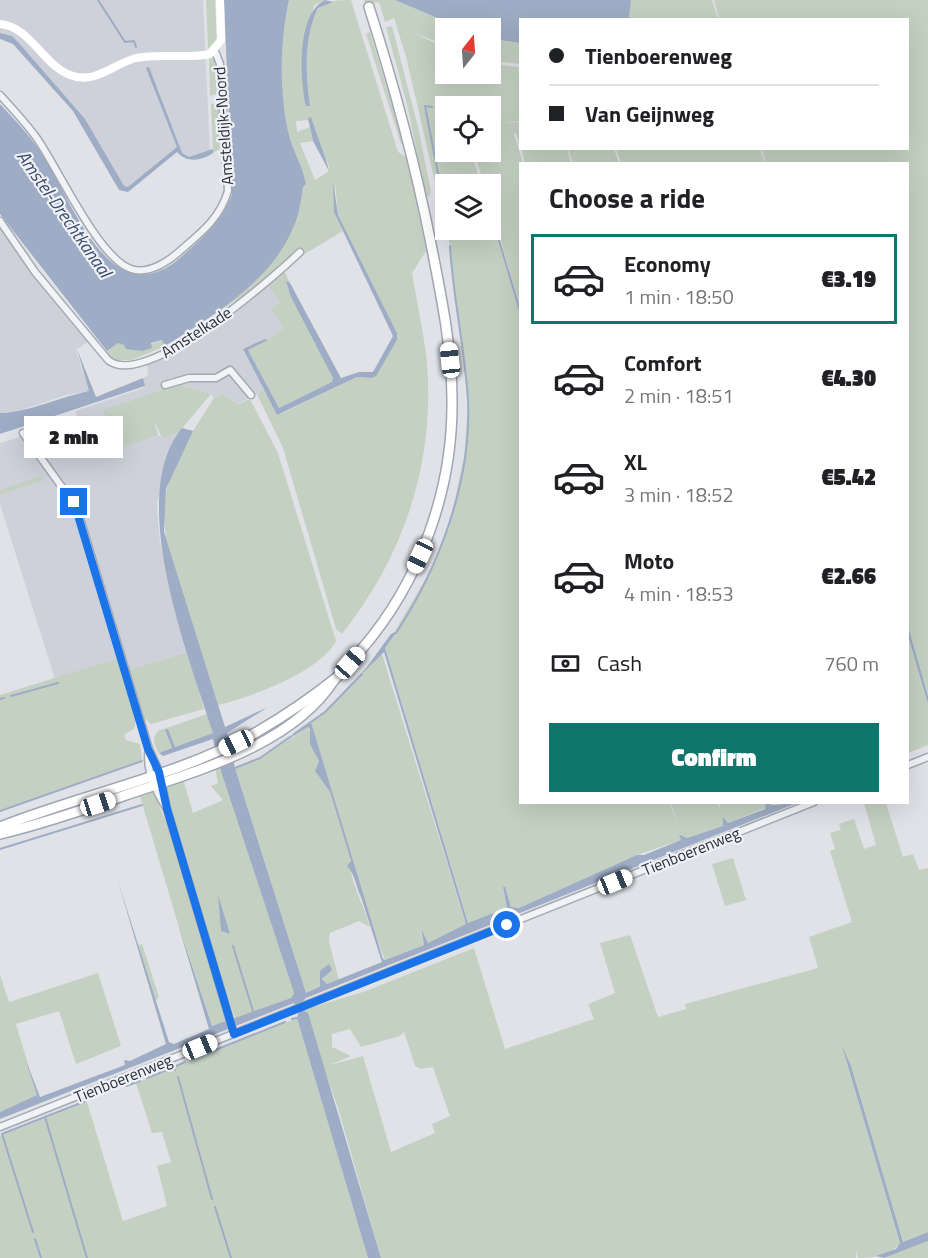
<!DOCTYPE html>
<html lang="en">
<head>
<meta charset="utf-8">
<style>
	:root { --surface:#fff; --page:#f2f2f2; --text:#202124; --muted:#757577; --line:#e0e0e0; --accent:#0f766e }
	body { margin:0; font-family:"Titillium Web",sans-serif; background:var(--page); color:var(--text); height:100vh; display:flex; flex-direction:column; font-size:22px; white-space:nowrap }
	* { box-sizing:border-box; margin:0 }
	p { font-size:20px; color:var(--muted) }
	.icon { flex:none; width:33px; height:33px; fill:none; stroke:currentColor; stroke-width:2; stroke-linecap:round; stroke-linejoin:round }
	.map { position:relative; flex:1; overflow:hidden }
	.drawer { position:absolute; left:519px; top:162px; width:390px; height:642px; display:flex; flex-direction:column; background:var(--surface); border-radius:0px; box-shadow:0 6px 24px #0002 }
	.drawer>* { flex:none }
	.top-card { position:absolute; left:519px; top:18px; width:390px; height:132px; border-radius:0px; box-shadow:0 6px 24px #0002; display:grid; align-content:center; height:132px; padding:0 30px; background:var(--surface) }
	.needle { width:39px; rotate:17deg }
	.fabs { position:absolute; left:435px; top:18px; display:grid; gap:12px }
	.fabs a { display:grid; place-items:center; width:66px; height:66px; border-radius:0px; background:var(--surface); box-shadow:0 6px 24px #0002; font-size:30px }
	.end { position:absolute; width:27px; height:27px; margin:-14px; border:8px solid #1a73e8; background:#fff; box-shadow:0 0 0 3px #fff }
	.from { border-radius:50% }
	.bubble { position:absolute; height:42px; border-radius:0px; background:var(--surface); box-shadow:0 6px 24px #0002; font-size:20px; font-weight:800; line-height:42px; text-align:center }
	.car { position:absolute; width:18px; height:36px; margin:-18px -9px; border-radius:8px; box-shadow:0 0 4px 2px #0007; background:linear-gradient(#fff 24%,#345 0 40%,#fff 0 76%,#345 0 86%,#fff 0) }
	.top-card b { display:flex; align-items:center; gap:21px; height:57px; font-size:22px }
	.top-card b+b { border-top:2px solid var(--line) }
	.top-card i { width:15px; height:15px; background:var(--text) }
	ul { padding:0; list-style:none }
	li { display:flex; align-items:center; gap:18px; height:90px; margin:0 12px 9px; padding:0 18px; border:3px solid transparent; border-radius:0px }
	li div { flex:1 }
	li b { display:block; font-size:22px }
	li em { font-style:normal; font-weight:800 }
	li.on { border-color:var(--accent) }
	li>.icon { width:54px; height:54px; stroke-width:1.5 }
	h2 { padding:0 30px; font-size:27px; line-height:72px }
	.pay { display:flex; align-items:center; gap:15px; height:66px; padding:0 30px; font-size:22px }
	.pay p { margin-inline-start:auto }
	.primary-button { display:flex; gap:12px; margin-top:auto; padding:12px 30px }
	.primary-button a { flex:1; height:69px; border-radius:0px; background:var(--accent); color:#fff; font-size:24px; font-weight:800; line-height:69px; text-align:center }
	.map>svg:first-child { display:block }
</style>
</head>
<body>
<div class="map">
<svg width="928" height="1258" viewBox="0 0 928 1258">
	<rect width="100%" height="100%" fill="#e0e2e8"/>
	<g fill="#ced1d9">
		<path d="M0,0H203L210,153L186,158L177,150L127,190L120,188L83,120L61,92L9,38L0,37Z"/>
		<path d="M0,225L32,274L89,341L76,350L89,391L66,395L21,410L0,413Z"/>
		<path d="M268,285L281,302L283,328L268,340L243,349L264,390L238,404L222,394L214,398L211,394L177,384L103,410L151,414L158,435L162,438L178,433L169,454L157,503L158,523L160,542L188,652L128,670L124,656L55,679L0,504V443L78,419L75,411L144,388L143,378L148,376L147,364L166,357Z"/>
	</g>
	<g fill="#c4d1c2" fill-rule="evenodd">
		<path d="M206,0H215L217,41L208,49Z"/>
		<path d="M289,0H325L314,5L302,58L307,106H310C307,82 301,30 318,9C326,0 339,0 351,0L398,152L407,157L426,251L412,273C417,303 424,333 427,363C435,463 404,556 342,634L336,629L283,448L257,394L264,390L277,414L283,413L357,377L372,378L397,340V333L338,215L335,183L334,212L343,231L298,258L297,249L264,282L196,326C254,286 289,260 303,187L306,184C303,166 292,150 288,131C278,90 280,41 289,0ZM308,120L329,166V171L315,180L300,143L313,141L310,127L297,132L296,121Z"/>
		<path d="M364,0H395L461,28H446L445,45L412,32L445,48L446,74H490L491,64L520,67V121L504,123L520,122V147L516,133L514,134L523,163L520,164V307L491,207L490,184H484L474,152H490L491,123L497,122H491L490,106H446V152H471L481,184H446V230H490L491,217L520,315V802L670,803L679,830L671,803H718L720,808V803L766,802L767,807L728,823L723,817V826L687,838L680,834L681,840L640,854L519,908L511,907L505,888H503L507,908L472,923L468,922L385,648L436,561L452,513L464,457L468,404L450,246L406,57L394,18L385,22L379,2L366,5Z"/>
		<path d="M631,0H712L718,19L629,20Z"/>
		<path d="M714,0H928V696L908,626V164L766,163L762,149L908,148V20L719,19Z"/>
		<path d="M392,26L418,127L431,192L429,197L425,194L407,104L386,27Z"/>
		<path d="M370,32L404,143L401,144L366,34Z"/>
		<path d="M490,39L520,43V64L491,61Z"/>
		<path d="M213,57L216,64L217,94L210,96L209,59Z"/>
		<path d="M211,104H217L219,108L221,148L213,153Z"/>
		<path d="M521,149H567L571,163H525Z"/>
		<path d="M568,149H614L619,163H573Z"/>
		<path d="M616,149H760L765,163H621Z"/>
		<path d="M284,270L333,378V382L279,408L248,350L268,340L283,328L271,309L280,302L268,285Z"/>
		<path d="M163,340L165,346L132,360H111L107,351L118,343L138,349Z"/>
		<path d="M177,384L211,394L178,433L162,438L154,421L158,435L115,449L103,410Z"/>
		<path d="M222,394L238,404L250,399L278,453L336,641C320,672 251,697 218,705L166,541L163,504L172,470L193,431L214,398Z"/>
		<path d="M41,476L42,481L0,495V490Z"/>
		<path d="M908,636L928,704V745L908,753Z"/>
		<path d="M381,651L466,924L428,943L420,929L424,945L385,960L373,928L311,722L325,712Z"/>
		<path d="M188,652L204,709L151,724L141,715L128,670Z"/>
		<path d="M119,658L136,720L134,729L124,735L126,740L140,744L142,761L0,811V695Z"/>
		<path d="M207,714L213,733L175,747L168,730L165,731L172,749L159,753C154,745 151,739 158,731Z"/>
		<path d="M308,727C314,736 311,747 319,761L315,771L330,792L351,861C347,876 366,909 370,927L359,921L330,933L329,942L339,980L327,984L323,982L326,969L320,972V985L306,993L235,768L260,758Z"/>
		<path d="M220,766L294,993L291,998L235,1018L225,992L171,813L167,785L183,779L193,813L223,800L211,786L218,783L215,768Z"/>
		<path d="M152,789L167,824L227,1021L212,1026L178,924L139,793Z"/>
		<path d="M864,803H886L903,857L913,854L919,870L928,868V1232L903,1242L851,1067L844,1053L900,1243C891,1256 872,1258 858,1258L856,1251V1258H381L338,1108L303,1010L363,992L474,948L505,1049L594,1019L588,1004L615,993L600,943L630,935L658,1017L686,1009L685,1004L818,968L809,937L852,922L830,851L835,849L830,833L841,830L839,824L854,819L864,849L876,845ZM350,1029L361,1047L400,1036L404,1032L415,1066L421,1069L433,1067L450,1116L432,1124L435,1133L391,1152L363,1056L330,1065L351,1056L332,1047V1034Z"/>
		<path d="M733,858L746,900L725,906L712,864Z"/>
		<path d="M142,944L159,997L155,1002L138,945Z"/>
		<path d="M98,973L121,1046L76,1064L59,1011L16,1024L37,1095L0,1112V975L9,1002Z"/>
		<path d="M297,1018L368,1258H0V1136L87,1102L123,1221L167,1206L157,1166L171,1162L162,1132L152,1133L136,1083Z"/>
		<path d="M928,1241V1258H884Z"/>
	</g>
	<g fill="#9eadc5">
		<path d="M224,0H289C280,41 279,90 288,131C292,150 303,166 306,184L303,187C301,200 299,216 293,228C271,282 212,316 165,346L162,340L151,343L152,348L142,351L126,349L124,345L118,343L107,351L0,214V104C17,122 33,139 46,160C74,207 113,317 181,257C203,237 222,222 232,194Z"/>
		<path d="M325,0L333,2L318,8C303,39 306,73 310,106H306C300,79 296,14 325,0Z"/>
		<path d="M395,0H631L629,19L520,20V43L491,39L490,28H461Z"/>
		<path d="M0,33L12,36L18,42L85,119L124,186L128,187L177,147L146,68L149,67L182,153L189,157L213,149V153C202,161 186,163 177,152L128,192L119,190L73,111L13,44L0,39Z"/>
		<path d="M311,117C314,127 329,166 329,171L313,141L308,118Z"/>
		<path d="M333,181L338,215L397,333V340L376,376L372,378L357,377L277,415L243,349L265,339L268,340L248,350L279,408L332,382L333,378L291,297L286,281L290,283L341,378L359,372H373L393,336L334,212Z"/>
		<path d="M490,207L520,307V315L491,217Z"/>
		<path d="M77,349L96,397L143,378L145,386L0,434V413C30,412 60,397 89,391Z"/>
		<path d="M182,428L193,431L166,489L164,532L225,727L268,707L227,733L235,768L306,993L320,986V971L329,964L332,970L322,979L327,984L382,962L361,897C356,887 355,874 347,866L351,861L330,792L315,771L319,761L310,744V729L308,727L270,750L311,722L383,959L385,960L424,945L421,929L428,943L466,924L384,652L361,675L391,634L397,631L385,648L468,923L507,908L503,887H505L511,907L519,908L637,855H644L681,840L679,834L687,838L723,826V817L728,823L765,809L766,803L772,805L797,803L306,998L301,1003L303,1010L308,1013L381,1258H368L297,1018L299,1011L294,1003L0,1119V1112L37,1095L25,1058L40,1097L125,1065L124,1060L130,1061L166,1044L117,878L169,1042L174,1044L209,1029L178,924L212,1026L291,998L294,993L221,771L213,739L163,756L159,753L172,748L165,730L168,729L175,747L213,733C189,657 125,497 182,428Z"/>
		<path d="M908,626L928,696V704L908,636Z"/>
		<path d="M218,895L230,934L221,931Z"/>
		<path d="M842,1046L851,1066L903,1242L928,1232V1241L884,1258L876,1256L896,1249L900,1243Z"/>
	</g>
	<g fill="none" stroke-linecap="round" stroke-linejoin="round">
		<g stroke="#9eadc5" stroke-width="2">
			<path d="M98,0L125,42L134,41L136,47"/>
			<path d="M432,107L425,106L442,194L441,215L446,227"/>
			<path d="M396,633C439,568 472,480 468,400C465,349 453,298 450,246"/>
			<path d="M11,696L58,683"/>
			<path d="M0,699L4,698"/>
			<path d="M294,734L325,712L362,674"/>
			<path d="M235,768L260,758L290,737"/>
			<path d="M0,811L142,761"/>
			<path d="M0,849L142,805"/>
			<path d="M233,946L253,1011"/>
			<path d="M292,1019L297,1018"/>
			<path d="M193,1059L285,1022"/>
			<path d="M175,1070L174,1067L185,1062"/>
			<path d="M178,1077L212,1199"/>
			<path d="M147,1078L174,1067"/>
			<path d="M126,1086L140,1081"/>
			<path d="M86,1101L45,1117L87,1258"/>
			<path d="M215,1207L231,1258"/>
			<path d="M33,1232L2,1134L45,1117"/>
			<path d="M35,1239L41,1258"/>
		</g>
		<defs>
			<g id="street">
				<path d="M0,95C12,108 25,122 36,137C57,166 98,258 131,269C149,275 169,261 181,250C202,232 220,218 228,191L220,64L215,51"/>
				<path d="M0,221L35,272L108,360C144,391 273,278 300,252"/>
				<path d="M165,385L189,378H216L230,370L251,395"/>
				<path d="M23,433L77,508L149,749L160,773L167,809L234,1034"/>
				<path d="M149,749C145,769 156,792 167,809"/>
				<path d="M908,765L928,757"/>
				<path d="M0,1127L814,802"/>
			</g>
			<g id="primary">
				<path d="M0,827C83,794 178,776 255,733C283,717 311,698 336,678C345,670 353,659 361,650C420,582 453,490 452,400C452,347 441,295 431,244C415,163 394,85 369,7"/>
				<path d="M0,834C42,824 83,810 123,796C193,772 292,746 334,680"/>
			</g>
		</defs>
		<use href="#street" stroke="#a6a9b1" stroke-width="9"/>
		<use href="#primary" stroke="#a0a5b2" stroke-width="12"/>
		<use href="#street" stroke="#f2f3f6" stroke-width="6"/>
		<path stroke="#fff" stroke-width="8" d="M0,24C31,27 42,64 70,75C95,85 113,64 136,58C160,53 186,59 210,54L221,40L220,0"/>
		<use href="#primary" stroke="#fff" stroke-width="9"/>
	</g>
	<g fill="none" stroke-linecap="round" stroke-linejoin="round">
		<path stroke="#1a73e8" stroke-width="8" d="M74,502L148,749L159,772L167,809L234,1034L507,925"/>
	</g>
	<g text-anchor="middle" stroke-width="4.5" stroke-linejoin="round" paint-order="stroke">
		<g font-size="16" fill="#2a2f3d" stroke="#eff1f5">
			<text transform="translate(223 126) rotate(-94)" y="6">Amsteldijk-Noord</text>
			<text transform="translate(196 332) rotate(-33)" y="6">Amstelkade</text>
			<text transform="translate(691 851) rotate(-22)" y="6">Tienboerenweg</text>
			<text transform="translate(123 1078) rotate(-22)" y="6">Tienboerenweg</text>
		</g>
		<g font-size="18" font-style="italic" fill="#384a6e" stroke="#eff1f5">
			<text transform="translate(64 214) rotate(55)" y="6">Amstel-Drechtkanaal</text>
		</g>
	</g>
</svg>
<div class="fabs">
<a><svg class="needle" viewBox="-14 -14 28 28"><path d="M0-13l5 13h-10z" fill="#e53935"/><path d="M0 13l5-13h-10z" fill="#757577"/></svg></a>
<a><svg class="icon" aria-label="locate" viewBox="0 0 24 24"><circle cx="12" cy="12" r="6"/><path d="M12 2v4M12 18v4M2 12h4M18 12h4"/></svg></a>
<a><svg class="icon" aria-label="layers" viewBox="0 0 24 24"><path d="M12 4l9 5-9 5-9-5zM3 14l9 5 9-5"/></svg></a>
</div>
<i class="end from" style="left:507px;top:925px"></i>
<i class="end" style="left:74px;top:502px"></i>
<div class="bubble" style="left:24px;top:416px;width:99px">2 min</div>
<i class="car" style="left:450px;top:360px;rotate:354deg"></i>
<i class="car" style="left:420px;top:556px;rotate:205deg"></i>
<i class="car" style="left:350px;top:663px;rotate:41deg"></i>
<i class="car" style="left:236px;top:743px;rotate:245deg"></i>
<i class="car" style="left:98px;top:804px;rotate:72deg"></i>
<i class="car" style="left:615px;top:882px;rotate:68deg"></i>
<i class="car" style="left:200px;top:1047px;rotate:68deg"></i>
<div class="top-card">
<b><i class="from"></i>Tienboerenweg</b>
<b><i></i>Van Geijnweg</b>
</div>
<section class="drawer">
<h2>Choose a ride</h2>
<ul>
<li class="on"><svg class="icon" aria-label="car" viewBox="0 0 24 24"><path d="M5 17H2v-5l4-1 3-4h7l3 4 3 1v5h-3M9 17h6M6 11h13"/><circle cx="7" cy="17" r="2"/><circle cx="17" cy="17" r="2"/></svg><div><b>Economy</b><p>1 min · 18:50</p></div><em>€3.19</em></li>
<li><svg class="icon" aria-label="car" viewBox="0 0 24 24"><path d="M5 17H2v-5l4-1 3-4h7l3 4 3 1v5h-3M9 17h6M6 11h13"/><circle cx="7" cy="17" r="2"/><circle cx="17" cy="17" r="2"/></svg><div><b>Comfort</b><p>2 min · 18:51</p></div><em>€4.30</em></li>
<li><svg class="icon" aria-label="car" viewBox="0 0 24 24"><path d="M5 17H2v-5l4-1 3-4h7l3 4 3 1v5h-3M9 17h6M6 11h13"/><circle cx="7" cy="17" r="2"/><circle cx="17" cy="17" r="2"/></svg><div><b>XL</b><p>3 min · 18:52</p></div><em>€5.42</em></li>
<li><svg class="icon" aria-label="car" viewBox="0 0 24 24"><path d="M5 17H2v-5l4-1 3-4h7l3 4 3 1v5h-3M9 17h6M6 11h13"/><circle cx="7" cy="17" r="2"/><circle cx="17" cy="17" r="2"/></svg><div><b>Moto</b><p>4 min · 18:53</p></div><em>€2.66</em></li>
</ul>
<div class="pay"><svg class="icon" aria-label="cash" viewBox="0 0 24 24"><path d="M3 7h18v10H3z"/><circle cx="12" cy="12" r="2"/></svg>Cash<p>760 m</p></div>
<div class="primary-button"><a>Confirm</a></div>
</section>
</div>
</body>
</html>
